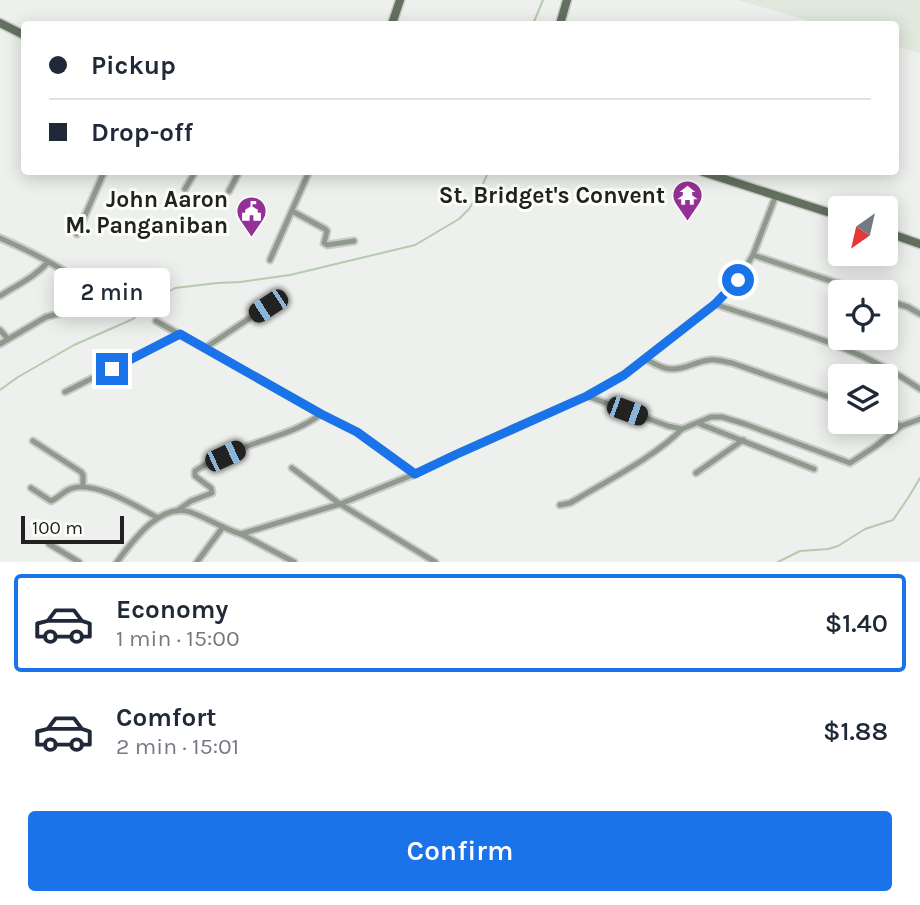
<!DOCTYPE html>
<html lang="en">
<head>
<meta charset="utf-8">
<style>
	:root { --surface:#fff; --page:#f6f6f7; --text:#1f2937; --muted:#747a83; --line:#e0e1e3; --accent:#1a73e8 }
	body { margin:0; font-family:Karla,sans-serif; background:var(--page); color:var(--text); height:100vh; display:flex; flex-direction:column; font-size:26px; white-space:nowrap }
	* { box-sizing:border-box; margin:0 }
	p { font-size:23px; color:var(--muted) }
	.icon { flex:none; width:38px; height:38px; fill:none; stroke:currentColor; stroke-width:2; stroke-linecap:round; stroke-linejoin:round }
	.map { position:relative; height:562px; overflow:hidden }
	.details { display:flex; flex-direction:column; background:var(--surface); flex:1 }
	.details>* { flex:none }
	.hud { position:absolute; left:21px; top:21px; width:878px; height:154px; border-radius:7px; box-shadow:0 4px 18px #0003; display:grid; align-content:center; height:154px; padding:0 28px; background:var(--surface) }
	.needle { width:46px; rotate:214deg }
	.fabs { position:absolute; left:828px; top:196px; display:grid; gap:14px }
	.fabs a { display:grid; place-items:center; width:70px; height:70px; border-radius:7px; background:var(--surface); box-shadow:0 4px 18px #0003; font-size:35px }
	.scale { position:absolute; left:21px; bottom:18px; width:103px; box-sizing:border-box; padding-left:7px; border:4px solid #202120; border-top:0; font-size:19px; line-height:24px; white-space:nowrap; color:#202120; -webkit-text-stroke:5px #fbfef9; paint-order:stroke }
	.end { position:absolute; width:32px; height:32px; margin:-16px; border:9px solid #1a73e8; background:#fff; box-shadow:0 0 0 4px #fff }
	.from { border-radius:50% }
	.bubble { position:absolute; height:49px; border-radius:7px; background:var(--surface); box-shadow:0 4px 18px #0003; font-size:23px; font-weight:600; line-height:49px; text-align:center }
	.car { position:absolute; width:21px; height:42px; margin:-21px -10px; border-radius:9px; box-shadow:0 0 5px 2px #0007; background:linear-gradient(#222 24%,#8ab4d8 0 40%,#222 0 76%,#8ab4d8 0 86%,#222 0) }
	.hud b { display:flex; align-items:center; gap:24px; height:66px; font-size:26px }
	.hud b+b { border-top:2px solid var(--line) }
	.hud i { width:18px; height:18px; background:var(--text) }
	ul { padding:12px 0 0; list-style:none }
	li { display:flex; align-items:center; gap:21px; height:98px; margin:0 14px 10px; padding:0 14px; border:4px solid transparent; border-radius:7px }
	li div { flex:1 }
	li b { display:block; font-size:26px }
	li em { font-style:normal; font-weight:600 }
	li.selected { border-color:var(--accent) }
	li>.icon { width:63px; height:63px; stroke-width:1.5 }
	.primary-button { display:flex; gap:14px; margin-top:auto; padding:14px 28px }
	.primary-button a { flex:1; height:80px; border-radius:7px; background:var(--accent); color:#fff; font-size:28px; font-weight:600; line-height:80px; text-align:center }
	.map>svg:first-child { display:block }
</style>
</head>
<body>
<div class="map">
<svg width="920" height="562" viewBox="0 0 920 562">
	<rect width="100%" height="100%" fill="#edf0ec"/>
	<path fill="#e1e9de" d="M737,0H920V53L896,46V24H821Z"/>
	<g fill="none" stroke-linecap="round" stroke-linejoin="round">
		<g stroke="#b6caad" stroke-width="2">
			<path d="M533,24L543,0"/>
			<path d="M0,390L18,377L74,345L133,319L163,295L175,288L217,283L240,282L290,275L415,245L459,219L469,209L481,189L488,172"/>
			<path d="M778,562L800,551L828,549L838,546L865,529L893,520L908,498L920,478"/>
		</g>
		<defs>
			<g id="street">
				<path d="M185,189L195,172"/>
				<path d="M229,191L239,172"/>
				<path d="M292,211L325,229L327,231L324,243L327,245L354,241"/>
				<path d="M77,234L104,172"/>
				<path d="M0,238C23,248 85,277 95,299L84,307L46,317L0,344"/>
				<path d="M753,255L864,292"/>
				<path d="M270,260L308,174V172"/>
				<path d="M0,296C17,285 35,277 48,262"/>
				<path d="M886,300L908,307L920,314"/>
				<path d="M715,304C785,328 859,346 920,389"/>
				<path d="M156,321L321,414L357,432L415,474"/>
				<path d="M0,330L8,339"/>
				<path d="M205,348L268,306"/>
				<path d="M645,359C654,363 662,369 671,369C685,370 696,361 710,360C717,359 725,362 732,363L840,401"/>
				<path d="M65,392L180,334"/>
				<path d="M587,396L668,426L682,429L711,417H722L745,424L850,463L876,446L901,426L920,419"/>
				<path d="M886,419L901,426"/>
				<path d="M700,424L814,469"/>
				<path d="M33,441L81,472L83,475V487"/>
				<path d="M292,468L340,504L435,562"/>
				<path d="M696,473L743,440"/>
				<path d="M31,488L51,501C58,498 63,492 70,489C93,479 138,507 158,518"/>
				<path d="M560,505L570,503L577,499C609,480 657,455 682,429"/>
				<path d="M178,510L191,501L212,493L211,488L195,476V471C208,462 225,455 240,449C267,438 298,432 321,414"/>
				<path d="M241,534L340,504L415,474L457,454L587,396L624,375L715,304L738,280L753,255L776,195"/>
				<path d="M49,544L79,562"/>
				<path d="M117,562C132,542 160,502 190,512C208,518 223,529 241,534L294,562"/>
				<path d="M197,562L223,527"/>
			</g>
			<g id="secondary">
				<path d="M0,23L24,35"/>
				<path d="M392,24L400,0"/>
				<path d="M560,24L567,0"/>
				<path d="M703,172L840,216"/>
				<path d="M886,232L920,244"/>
			</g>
		</defs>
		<use href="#street" stroke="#c8cbc7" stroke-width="9"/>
		<use href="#secondary" stroke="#c8cbc7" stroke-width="11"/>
		<use href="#street" stroke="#90998d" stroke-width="5"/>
		<use href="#secondary" stroke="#63705e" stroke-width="8"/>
	</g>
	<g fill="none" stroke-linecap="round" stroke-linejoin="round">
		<path stroke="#1a73e8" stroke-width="9" d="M112,369L180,334L321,414L357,432L415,474L457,454L587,396L624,375L715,304L738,280"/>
	</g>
	<defs>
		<symbol id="temple-pin" viewBox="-11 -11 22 30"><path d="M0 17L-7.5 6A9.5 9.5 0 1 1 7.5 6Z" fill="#943198" stroke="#fbfef9"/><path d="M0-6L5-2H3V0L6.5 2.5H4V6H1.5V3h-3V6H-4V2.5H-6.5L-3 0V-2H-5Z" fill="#fff"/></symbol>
		<symbol id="civic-pin" viewBox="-11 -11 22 30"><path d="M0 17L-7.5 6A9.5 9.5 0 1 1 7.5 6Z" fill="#943198" stroke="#fbfef9"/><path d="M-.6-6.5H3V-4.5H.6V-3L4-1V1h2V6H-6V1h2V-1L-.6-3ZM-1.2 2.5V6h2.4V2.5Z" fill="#fff"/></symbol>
	</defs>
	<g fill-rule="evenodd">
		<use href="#temple-pin" x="670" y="178" width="35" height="47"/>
		<use href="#civic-pin" x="234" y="194" width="35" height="47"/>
	</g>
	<g text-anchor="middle" stroke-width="6" stroke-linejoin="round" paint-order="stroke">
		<g font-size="23" font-weight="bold" fill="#202120" stroke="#fbfef9" text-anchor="end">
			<text x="665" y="203">St. Bridget's Convent</text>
			<text x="228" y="207">John Aaron<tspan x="228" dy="26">M. Panganiban</tspan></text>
		</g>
	</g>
</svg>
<div class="fabs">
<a><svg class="needle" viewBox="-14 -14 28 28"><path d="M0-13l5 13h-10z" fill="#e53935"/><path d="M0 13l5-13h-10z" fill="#747a83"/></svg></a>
<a><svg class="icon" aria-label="locate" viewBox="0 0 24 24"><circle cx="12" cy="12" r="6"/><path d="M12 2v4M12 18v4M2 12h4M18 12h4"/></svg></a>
<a><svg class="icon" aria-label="layers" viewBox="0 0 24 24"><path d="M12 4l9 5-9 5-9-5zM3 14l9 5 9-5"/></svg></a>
</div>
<div class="scale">100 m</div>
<i class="end from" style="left:738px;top:280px"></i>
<i class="end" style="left:112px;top:369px"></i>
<div class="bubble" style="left:54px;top:268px;width:116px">2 min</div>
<i class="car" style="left:268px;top:306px;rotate:237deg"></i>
<i class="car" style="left:627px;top:411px;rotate:110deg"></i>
<i class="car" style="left:225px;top:456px;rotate:65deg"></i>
<div class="hud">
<b><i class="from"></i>Pickup</b>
<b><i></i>Drop-off</b>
</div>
</div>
<section class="details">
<ul>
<li class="selected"><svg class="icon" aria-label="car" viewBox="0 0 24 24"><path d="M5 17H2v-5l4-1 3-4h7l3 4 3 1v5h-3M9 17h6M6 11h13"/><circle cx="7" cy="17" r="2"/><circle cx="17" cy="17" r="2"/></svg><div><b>Economy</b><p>1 min · 15:00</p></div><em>$1.40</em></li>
<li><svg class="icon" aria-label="car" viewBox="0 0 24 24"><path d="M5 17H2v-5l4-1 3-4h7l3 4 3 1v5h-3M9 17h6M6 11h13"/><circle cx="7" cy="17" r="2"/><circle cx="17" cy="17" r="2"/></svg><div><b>Comfort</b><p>2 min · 15:01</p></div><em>$1.88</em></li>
</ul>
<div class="primary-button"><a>Confirm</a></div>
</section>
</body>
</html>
